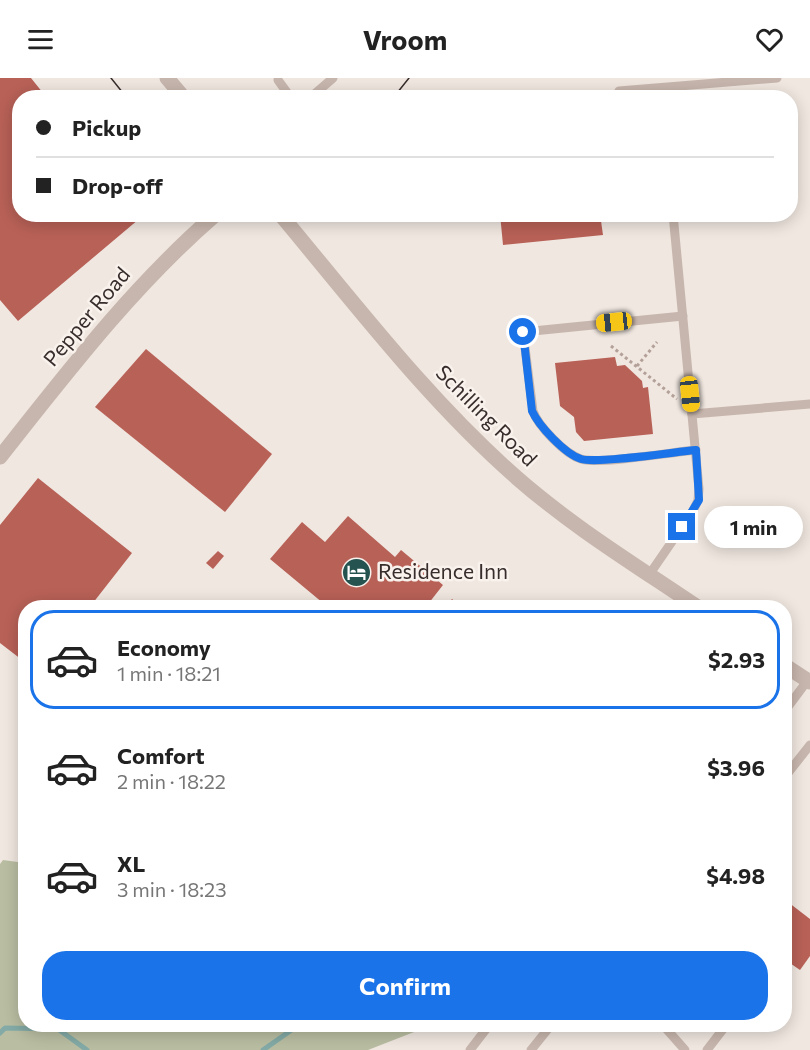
<!DOCTYPE html>
<html lang="en">
<head>
<meta charset="utf-8">
<style>
	:root { --surface:#fff; --page:#f2f2f2; --text:#222; --muted:#767676; --line:#e0e0e0; --accent:#1a73e8 }
	body { margin:0; font-family:Commissioner,sans-serif; background:var(--page); color:var(--text); height:100vh; display:flex; flex-direction:column; font-size:22px; white-space:nowrap }
	* { box-sizing:border-box; margin:0 }
	p { font-size:20px; color:var(--muted) }
	.icon { flex:none; width:33px; height:33px; fill:none; stroke:currentColor; stroke-width:2; stroke-linecap:round; stroke-linejoin:round }
	.map { position:relative; flex:1; overflow:hidden }
	.details { position:absolute; left:18px; top:522px; width:774px; height:432px; display:flex; flex-direction:column; background:var(--surface); border-radius:24px; box-shadow:0 3px 15px #0003 }
	.details>* { flex:none }
	.hud { position:absolute; left:12px; top:12px; width:786px; height:132px; border-radius:24px; box-shadow:0 3px 15px #0003; display:grid; align-content:center; height:132px; padding:0 24px; background:var(--surface) }
	.end { position:absolute; width:27px; height:27px; margin:-14px; border:8px solid #1a73e8; background:#fff; box-shadow:0 0 0 3px #fff }
	.from { border-radius:50% }
	.bubble { position:absolute; height:42px; border-radius:21px; background:var(--surface); box-shadow:0 3px 15px #0003; font-size:20px; font-weight:700; line-height:42px; text-align:center }
	.car { position:absolute; width:18px; height:36px; margin:-18px -9px; border-radius:8px; box-shadow:0 0 4px 2px #0007; background:linear-gradient(#f5c518 24%,#345 0 40%,#f5c518 0 76%,#345 0 86%,#f5c518 0) }
	.hud b { display:flex; align-items:center; gap:21px; height:57px; font-size:22px }
	.hud b+b { border-top:2px solid var(--line) }
	.hud i { width:15px; height:15px; background:var(--text) }
	ul { padding:10px 0 0; list-style:none }
	li { display:flex; align-items:center; gap:18px; height:99px; margin:0 12px 9px; padding:0 12px; border:3px solid transparent; border-radius:24px }
	li div { flex:1 }
	li b { display:block; font-size:22px }
	li em { font-style:normal; font-weight:700 }
	li.on { border-color:var(--accent) }
	li>.icon { width:54px; height:54px; stroke-width:1.5 }
	.action { display:flex; gap:12px; margin-top:auto; padding:12px 24px }
	.action a { flex:1; height:69px; border-radius:24px; background:var(--accent); color:#fff; font-size:24px; font-weight:700; line-height:69px; text-align:center }
	header { display:flex; justify-content:space-between; align-items:center; height:78px; padding:0 24px; background:var(--surface); font-size:27px; font-weight:700 }
	.map>svg:first-child { display:block }
</style>
</head>
<body>
<header><svg class="icon" aria-label="menu" viewBox="0 0 24 24"><path d="M4 6h16M4 12h16M4 18h16"/></svg>Vroom<svg class="icon" aria-label="heart" viewBox="0 0 24 24"><path d="M12 20l-8-8c-3-5 5-10 8-4 3-6 11-1 8 4z"/></svg></header>
<div class="map">
<svg width="810" height="972" viewBox="0 0 810 972">
	<rect width="100%" height="100%" fill="#f0e7e0"/>
	<path fill="#b9bea2" d="M3,782L25,785L26,946L432,947L368,972H0V786Z"/>
	<g fill="none" stroke-linecap="round" stroke-linejoin="round">
		<g stroke="#83aaa6" stroke-width="5">
			<path d="M0,955L5,950L58,951L87,972"/>
			<path d="M263,972L300,946"/>
		</g>
	</g>
	<g fill="#b86157">
		<path d="M0,0H31L47,20H20V136H145L18,243L0,222Z"/>
		<path d="M500,136H600L603,157L503,167Z"/>
		<path d="M146,271L272,376L225,434L95,329Z"/>
		<path d="M615,279L617,288L625,287L642,303L643,310L648,309L653,356L584,363L576,354L574,339L560,328L555,285Z"/>
		<path d="M38,400L132,475L89,530H26V585L0,565V447Z"/>
		<path d="M348,438L395,479L401,472L443,507L425,530H329L270,481L302,444L325,464Z"/>
		<path d="M218,473L224,478L213,491L206,485Z"/>
		<path d="M452,521L462,530H444Z"/>
		<path d="M784,821L810,841V878L800,892L784,881Z"/>
	</g>
	<g fill="none" stroke-linecap="round" stroke-linejoin="round">
		<g stroke="#b3a098" stroke-width="3" stroke-dasharray="3 3" stroke-linecap="butt">
			<path d="M611,268L677,321"/>
			<path d="M637,288L657,264"/>
		</g>
		<g stroke="#c7b6ad" stroke-width="9">
			<path d="M278,2L291,20"/>
			<path d="M619,13L777,0"/>
			<path d="M310,20L333,0"/>
			<path d="M683,238L523,254L533,333C538,348 565,376 581,381C597,387 673,374 696,372"/>
			<path d="M692,336L810,326"/>
			<path d="M649,497L693,433L698,422L699,411L673,136"/>
			<path d="M784,634L808,602"/>
			<path d="M784,700L810,667"/>
			<path d="M662,946L685,972"/>
			<path d="M470,972L490,946"/>
			<path d="M531,972L552,946"/>
			<path d="M707,972L727,946"/>
		</g>
		<g stroke="#c7b6ad" stroke-width="15">
			<path d="M167,0L184,20"/>
			<path d="M280,136C356,227 428,322 517,400C573,449 637,488 699,530"/>
			<path d="M0,379C68,293 133,208 216,136"/>
			<path d="M784,587L810,604"/>
		</g>
		<g stroke="#372d2b" stroke-width="1.5">
			<path d="M111,0L127,20"/>
			<path d="M393,20L409,0"/>
		</g>
	</g>
	<g fill="none" stroke-linecap="round" stroke-linejoin="round">
		<path stroke="#1a73e8" stroke-width="8" d="M523,254L532,333C539,348 565,376 581,381C597,386 674,374 696,372L699,422L682,449"/>
	</g>
	<defs>
		<symbol id="hotel-disc" viewBox="-11 -11 22 22"><circle r="9.5" fill="#255450" stroke="#f8f1ec"/><path d="M-6-4.5h1.5V1H6V5H4.5V3h-9V5H-6ZM-4 0a1.8 1.8 0 1 1 3.6 0ZM.5 0V-2.5h3Q6-2.5 6 0Z" fill="#fff"/></symbol>
	</defs>
	<g fill-rule="evenodd">
		<use href="#hotel-disc" x="340" y="478" width="33" height="33"/>
	</g>
	<g text-anchor="middle" stroke-width="5" stroke-linejoin="round" paint-order="stroke">
		<g font-size="21" fill="#372d2b" stroke="#f8f1ec">
			<text transform="translate(87 239) rotate(-50)" y="7">Pepper Road</text>
			<text transform="translate(486 338) rotate(45)" y="7">Schilling Road</text>
		</g>
		<g font-size="21" fill="#372d2b" stroke="#f8f1ec" text-anchor="start">
			<text x="378" y="501">Residence Inn</text>
		</g>
	</g>
</svg>
<i class="end from" style="left:523px;top:254px"></i>
<i class="end" style="left:682px;top:449px"></i>
<div class="bubble" style="left:704px;top:428px;width:99px">1 min</div>
<i class="car" style="left:614px;top:244px;rotate:264deg"></i>
<i class="car" style="left:690px;top:316px;rotate:174deg"></i>
<div class="hud">
<b><i class="from"></i>Pickup</b>
<b><i></i>Drop-off</b>
</div>
<section class="details">
<ul>
<li class="on"><svg class="icon" aria-label="car" viewBox="0 0 24 24"><path d="M5 17H2v-5l4-1 3-4h7l3 4 3 1v5h-3M9 17h6M6 11h13"/><circle cx="7" cy="17" r="2"/><circle cx="17" cy="17" r="2"/></svg><div><b>Economy</b><p>1 min · 18:21</p></div><em>$2.93</em></li>
<li><svg class="icon" aria-label="car" viewBox="0 0 24 24"><path d="M5 17H2v-5l4-1 3-4h7l3 4 3 1v5h-3M9 17h6M6 11h13"/><circle cx="7" cy="17" r="2"/><circle cx="17" cy="17" r="2"/></svg><div><b>Comfort</b><p>2 min · 18:22</p></div><em>$3.96</em></li>
<li><svg class="icon" aria-label="car" viewBox="0 0 24 24"><path d="M5 17H2v-5l4-1 3-4h7l3 4 3 1v5h-3M9 17h6M6 11h13"/><circle cx="7" cy="17" r="2"/><circle cx="17" cy="17" r="2"/></svg><div><b>XL</b><p>3 min · 18:23</p></div><em>$4.98</em></li>
</ul>
<div class="action"><a>Confirm</a></div>
</section>
</div>
</body>
</html>
